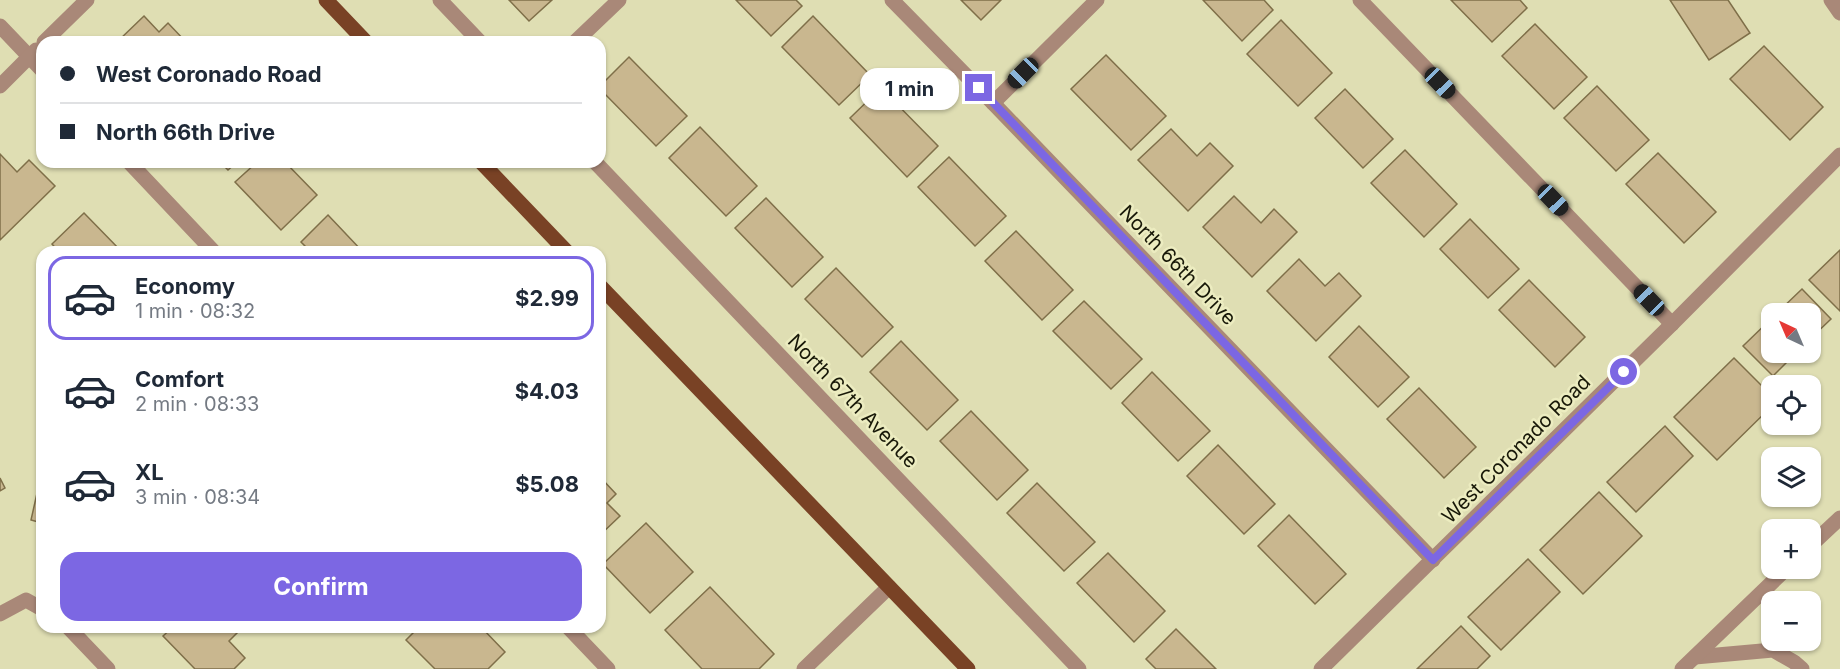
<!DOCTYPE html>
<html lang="en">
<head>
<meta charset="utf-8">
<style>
	:root { --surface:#fff; --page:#f2f2f3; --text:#1f2937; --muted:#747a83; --line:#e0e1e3; --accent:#7c67e3 }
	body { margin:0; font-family:Inter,sans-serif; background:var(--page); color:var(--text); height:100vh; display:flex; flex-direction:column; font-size:22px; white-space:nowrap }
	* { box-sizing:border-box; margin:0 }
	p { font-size:20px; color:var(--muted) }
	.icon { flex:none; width:33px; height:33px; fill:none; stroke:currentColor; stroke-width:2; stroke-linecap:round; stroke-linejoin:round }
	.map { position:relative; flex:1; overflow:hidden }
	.sheet { position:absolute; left:36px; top:246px; width:570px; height:387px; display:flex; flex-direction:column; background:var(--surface); border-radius:18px; box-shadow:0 2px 4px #0004 }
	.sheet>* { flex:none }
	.banner { position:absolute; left:36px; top:36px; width:570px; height:132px; border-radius:18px; box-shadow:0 2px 4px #0004; display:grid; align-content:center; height:132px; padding:0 24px; background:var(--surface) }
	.needle { width:39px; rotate:316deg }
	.tools { position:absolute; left:1761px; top:303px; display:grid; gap:12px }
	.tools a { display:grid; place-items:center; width:60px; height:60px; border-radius:12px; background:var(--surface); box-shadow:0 2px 4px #0004; font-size:30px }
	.end { position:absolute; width:27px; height:27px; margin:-14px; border:8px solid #7c67e3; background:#fff; box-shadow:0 0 0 3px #fff }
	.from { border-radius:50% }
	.bubble { position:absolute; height:42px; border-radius:18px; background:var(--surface); box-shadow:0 2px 4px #0004; font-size:20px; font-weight:700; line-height:42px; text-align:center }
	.car { position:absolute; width:18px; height:36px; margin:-18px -9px; border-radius:8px; box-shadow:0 0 4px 2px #0007; background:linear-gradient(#222 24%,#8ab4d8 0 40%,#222 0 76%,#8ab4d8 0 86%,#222 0) }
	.banner b { display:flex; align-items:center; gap:21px; height:57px; font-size:22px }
	.banner b+b { border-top:2px solid var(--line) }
	.banner i { width:15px; height:15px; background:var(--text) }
	ul { padding:10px 0 0; list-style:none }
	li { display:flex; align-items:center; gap:18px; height:84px; margin:0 12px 9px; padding:0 12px; border:3px solid transparent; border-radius:18px }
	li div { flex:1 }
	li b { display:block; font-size:22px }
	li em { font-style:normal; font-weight:700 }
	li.on { border-color:var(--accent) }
	li>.icon { width:54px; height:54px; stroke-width:1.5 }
	.button { display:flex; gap:12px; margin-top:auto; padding:12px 24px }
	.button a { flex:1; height:69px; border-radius:18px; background:var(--accent); color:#fff; font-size:24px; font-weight:700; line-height:69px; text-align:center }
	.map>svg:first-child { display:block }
</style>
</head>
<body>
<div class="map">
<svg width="1840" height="669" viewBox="0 0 1840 669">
	<rect width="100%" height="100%" fill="#dfdeb3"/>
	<g fill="#c9b78f" stroke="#7f6f49" stroke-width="1.5">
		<path d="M509,0H552L529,21Z"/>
		<path d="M736,0H796L802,6L771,36Z"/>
		<path d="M961,0H1001L981,20Z"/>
		<path d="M1203,0H1264L1273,10L1242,41Z"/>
		<path d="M1451,0H1520L1527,8L1492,42Z"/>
		<path d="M1670,0H1728L1750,33L1709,60Z"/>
		<path d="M144,16L159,32L168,23L186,42H117Z"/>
		<path d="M813,16L870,75L839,105L782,47Z"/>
		<path d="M1281,20L1332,73L1298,106L1247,54Z"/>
		<path d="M1535,24L1587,77L1554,109L1502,56Z"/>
		<path d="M1764,46L1823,107L1790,140L1730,79Z"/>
		<path d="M1106,55L1166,116L1131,150L1071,89Z"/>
		<path d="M629,57L687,116L656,146L600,89V86Z"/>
		<path d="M1597,86L1649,140L1616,171L1564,118Z"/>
		<path d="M881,88L938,146L907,177L850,118Z"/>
		<path d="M1345,89L1393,139L1363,168L1315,118Z"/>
		<path d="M700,127L757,186L726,216L669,158Z"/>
		<path d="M1171,129L1197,156L1210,143L1233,166L1188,211L1138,160Z"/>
		<path d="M1405,150L1457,204L1424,237L1371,183Z"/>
		<path d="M1658,153L1716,212L1684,243L1626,184Z"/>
		<path d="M0,154L17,172L29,160L55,186L0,240Z"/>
		<path d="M949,157L1006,216L975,246L918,187Z"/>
		<path d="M220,162H237L228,170Z"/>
		<path d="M257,162H285L317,195L281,230L235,182Z"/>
		<path d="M1234,196L1261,223L1274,209L1297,232L1252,277L1203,227Z"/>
		<path d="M766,198L823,257L792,287L735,228Z"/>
		<path d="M84,213L122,252H59L52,244Z"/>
		<path d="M328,215L363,252H311L301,242Z"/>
		<path d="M1470,219L1519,269L1488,298L1440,249Z"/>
		<path d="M1016,231L1073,290L1042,320L985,261Z"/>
		<path d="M1840,250V311L1809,280Z"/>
		<path d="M1299,259L1325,286L1339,273L1361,296L1316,341L1267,291Z"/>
		<path d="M836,268L893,327L862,357L805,299Z"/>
		<path d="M1529,280L1585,337L1555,367L1499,310Z"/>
		<path d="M1802,289L1831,319L1810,339V314H1776Z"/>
		<path d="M1084,301L1142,359L1111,389L1053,331Z"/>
		<path d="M1772,318V352H1797L1773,376L1743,346Z"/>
		<path d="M1359,326L1409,377L1378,407L1329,357Z"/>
		<path d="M901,341L958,400L927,430L870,372Z"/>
		<path d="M1734,358L1772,396V406L1717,460L1674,417Z"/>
		<path d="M1152,372L1210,431L1178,461L1122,403Z"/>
		<path d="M1419,388L1476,447L1444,478L1387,419Z"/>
		<path d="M971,411L1028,470L997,500L940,441Z"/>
		<path d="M1665,426L1693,456L1636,512L1607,482Z"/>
		<path d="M1218,445L1275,504L1244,534L1187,476Z"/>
		<path d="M42,471V523L31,520Z"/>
		<path d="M0,478L5,488L0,491Z"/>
		<path d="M602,479L616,494L607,503L620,516L600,535V481Z"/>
		<path d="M1037,483L1095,542L1064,571L1007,513Z"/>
		<path d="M1599,492L1642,536L1583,594L1540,550Z"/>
		<path d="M1289,515L1346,574L1315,604L1258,546Z"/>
		<path d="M646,523L693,572L650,613L603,564Z"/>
		<path d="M1108,553L1165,611L1134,642L1077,583Z"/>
		<path d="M1528,559L1560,592L1501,650L1468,617Z"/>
		<path d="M710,587L774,654L759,669H702L665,630Z"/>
		<path d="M1461,626L1490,656L1477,669H1417Z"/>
		<path d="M173,627H239L241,629L229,641L245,658L234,669H195L163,636Z"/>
		<path d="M419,627H481L505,652L488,669H435L406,640Z"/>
		<path d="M1176,629L1216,669H1156L1146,659Z"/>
	</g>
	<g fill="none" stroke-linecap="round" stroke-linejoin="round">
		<g stroke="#a98878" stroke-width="15">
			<path d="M440,0L480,42"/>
			<path d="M892,0L993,103L1433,560"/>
			<path d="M1360,0L1672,324"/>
			<path d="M1831,0L1840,13"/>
			<path d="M0,26L42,70"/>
			<path d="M44,42L87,0"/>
			<path d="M575,42L619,0"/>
			<path d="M0,86L36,50"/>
			<path d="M993,103L1097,0"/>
			<path d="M129,162L214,252"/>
			<path d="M595,162L1079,669"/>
			<path d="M1810,546L1840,518"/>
			<path d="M0,614L26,600L42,609"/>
			<path d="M68,627L108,669"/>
			<path d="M568,627L608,669"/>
			<path d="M1695,657L1773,650L1794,662L1802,669"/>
			<path d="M804,669L889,587"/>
			<path d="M1321,669L1672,324L1840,155"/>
			<path d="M1682,669L1787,568"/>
		</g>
		<g stroke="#794225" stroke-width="15">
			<path d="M326,0L366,42"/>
			<path d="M481,162L567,252"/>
			<path d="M600,286L968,669"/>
		</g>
	</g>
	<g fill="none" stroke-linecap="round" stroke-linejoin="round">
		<path stroke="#7c67e3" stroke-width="8" d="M979,88L1433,560L1624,372"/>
	</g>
	<g text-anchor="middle" stroke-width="5" stroke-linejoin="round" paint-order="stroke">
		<g font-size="20" fill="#181808" stroke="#ececc0">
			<text transform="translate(1178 265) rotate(46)" y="7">North 66th Drive</text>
			<text transform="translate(853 401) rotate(46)" y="7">North 67th Avenue</text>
			<text transform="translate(1516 449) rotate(-45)" y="7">West Coronado Road</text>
		</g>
	</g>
</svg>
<div class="tools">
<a><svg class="needle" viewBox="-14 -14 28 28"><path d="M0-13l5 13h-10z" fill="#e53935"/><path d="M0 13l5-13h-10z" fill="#747a83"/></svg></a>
<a><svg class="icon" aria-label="locate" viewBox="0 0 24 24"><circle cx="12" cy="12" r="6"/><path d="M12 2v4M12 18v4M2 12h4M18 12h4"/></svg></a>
<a><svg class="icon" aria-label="layers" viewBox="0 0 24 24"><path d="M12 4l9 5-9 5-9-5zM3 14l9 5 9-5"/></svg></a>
<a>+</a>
<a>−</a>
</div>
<i class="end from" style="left:1624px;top:372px"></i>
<i class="end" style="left:979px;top:88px"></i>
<div class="bubble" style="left:860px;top:68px;width:99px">1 min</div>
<i class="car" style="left:1023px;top:73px;rotate:225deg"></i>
<i class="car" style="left:1440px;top:83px;rotate:136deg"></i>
<i class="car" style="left:1553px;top:200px;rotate:136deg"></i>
<i class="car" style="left:1649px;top:300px;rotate:316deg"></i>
<div class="banner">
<b><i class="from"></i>West Coronado Road</b>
<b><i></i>North 66th Drive</b>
</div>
<section class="sheet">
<ul>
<li class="on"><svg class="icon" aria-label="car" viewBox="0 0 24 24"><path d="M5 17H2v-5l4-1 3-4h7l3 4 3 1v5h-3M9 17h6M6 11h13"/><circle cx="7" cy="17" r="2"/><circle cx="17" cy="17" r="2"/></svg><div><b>Economy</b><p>1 min · 08:32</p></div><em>$2.99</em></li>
<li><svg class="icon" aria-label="car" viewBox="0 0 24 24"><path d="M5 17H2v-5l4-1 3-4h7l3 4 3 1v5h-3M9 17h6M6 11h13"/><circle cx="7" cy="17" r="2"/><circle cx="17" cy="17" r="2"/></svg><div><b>Comfort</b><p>2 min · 08:33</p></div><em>$4.03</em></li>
<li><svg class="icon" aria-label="car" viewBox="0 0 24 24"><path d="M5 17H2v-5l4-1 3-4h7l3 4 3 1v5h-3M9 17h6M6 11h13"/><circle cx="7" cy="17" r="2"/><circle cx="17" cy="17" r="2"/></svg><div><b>XL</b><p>3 min · 08:34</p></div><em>$5.08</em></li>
</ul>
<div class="button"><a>Confirm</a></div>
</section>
</div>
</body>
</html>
